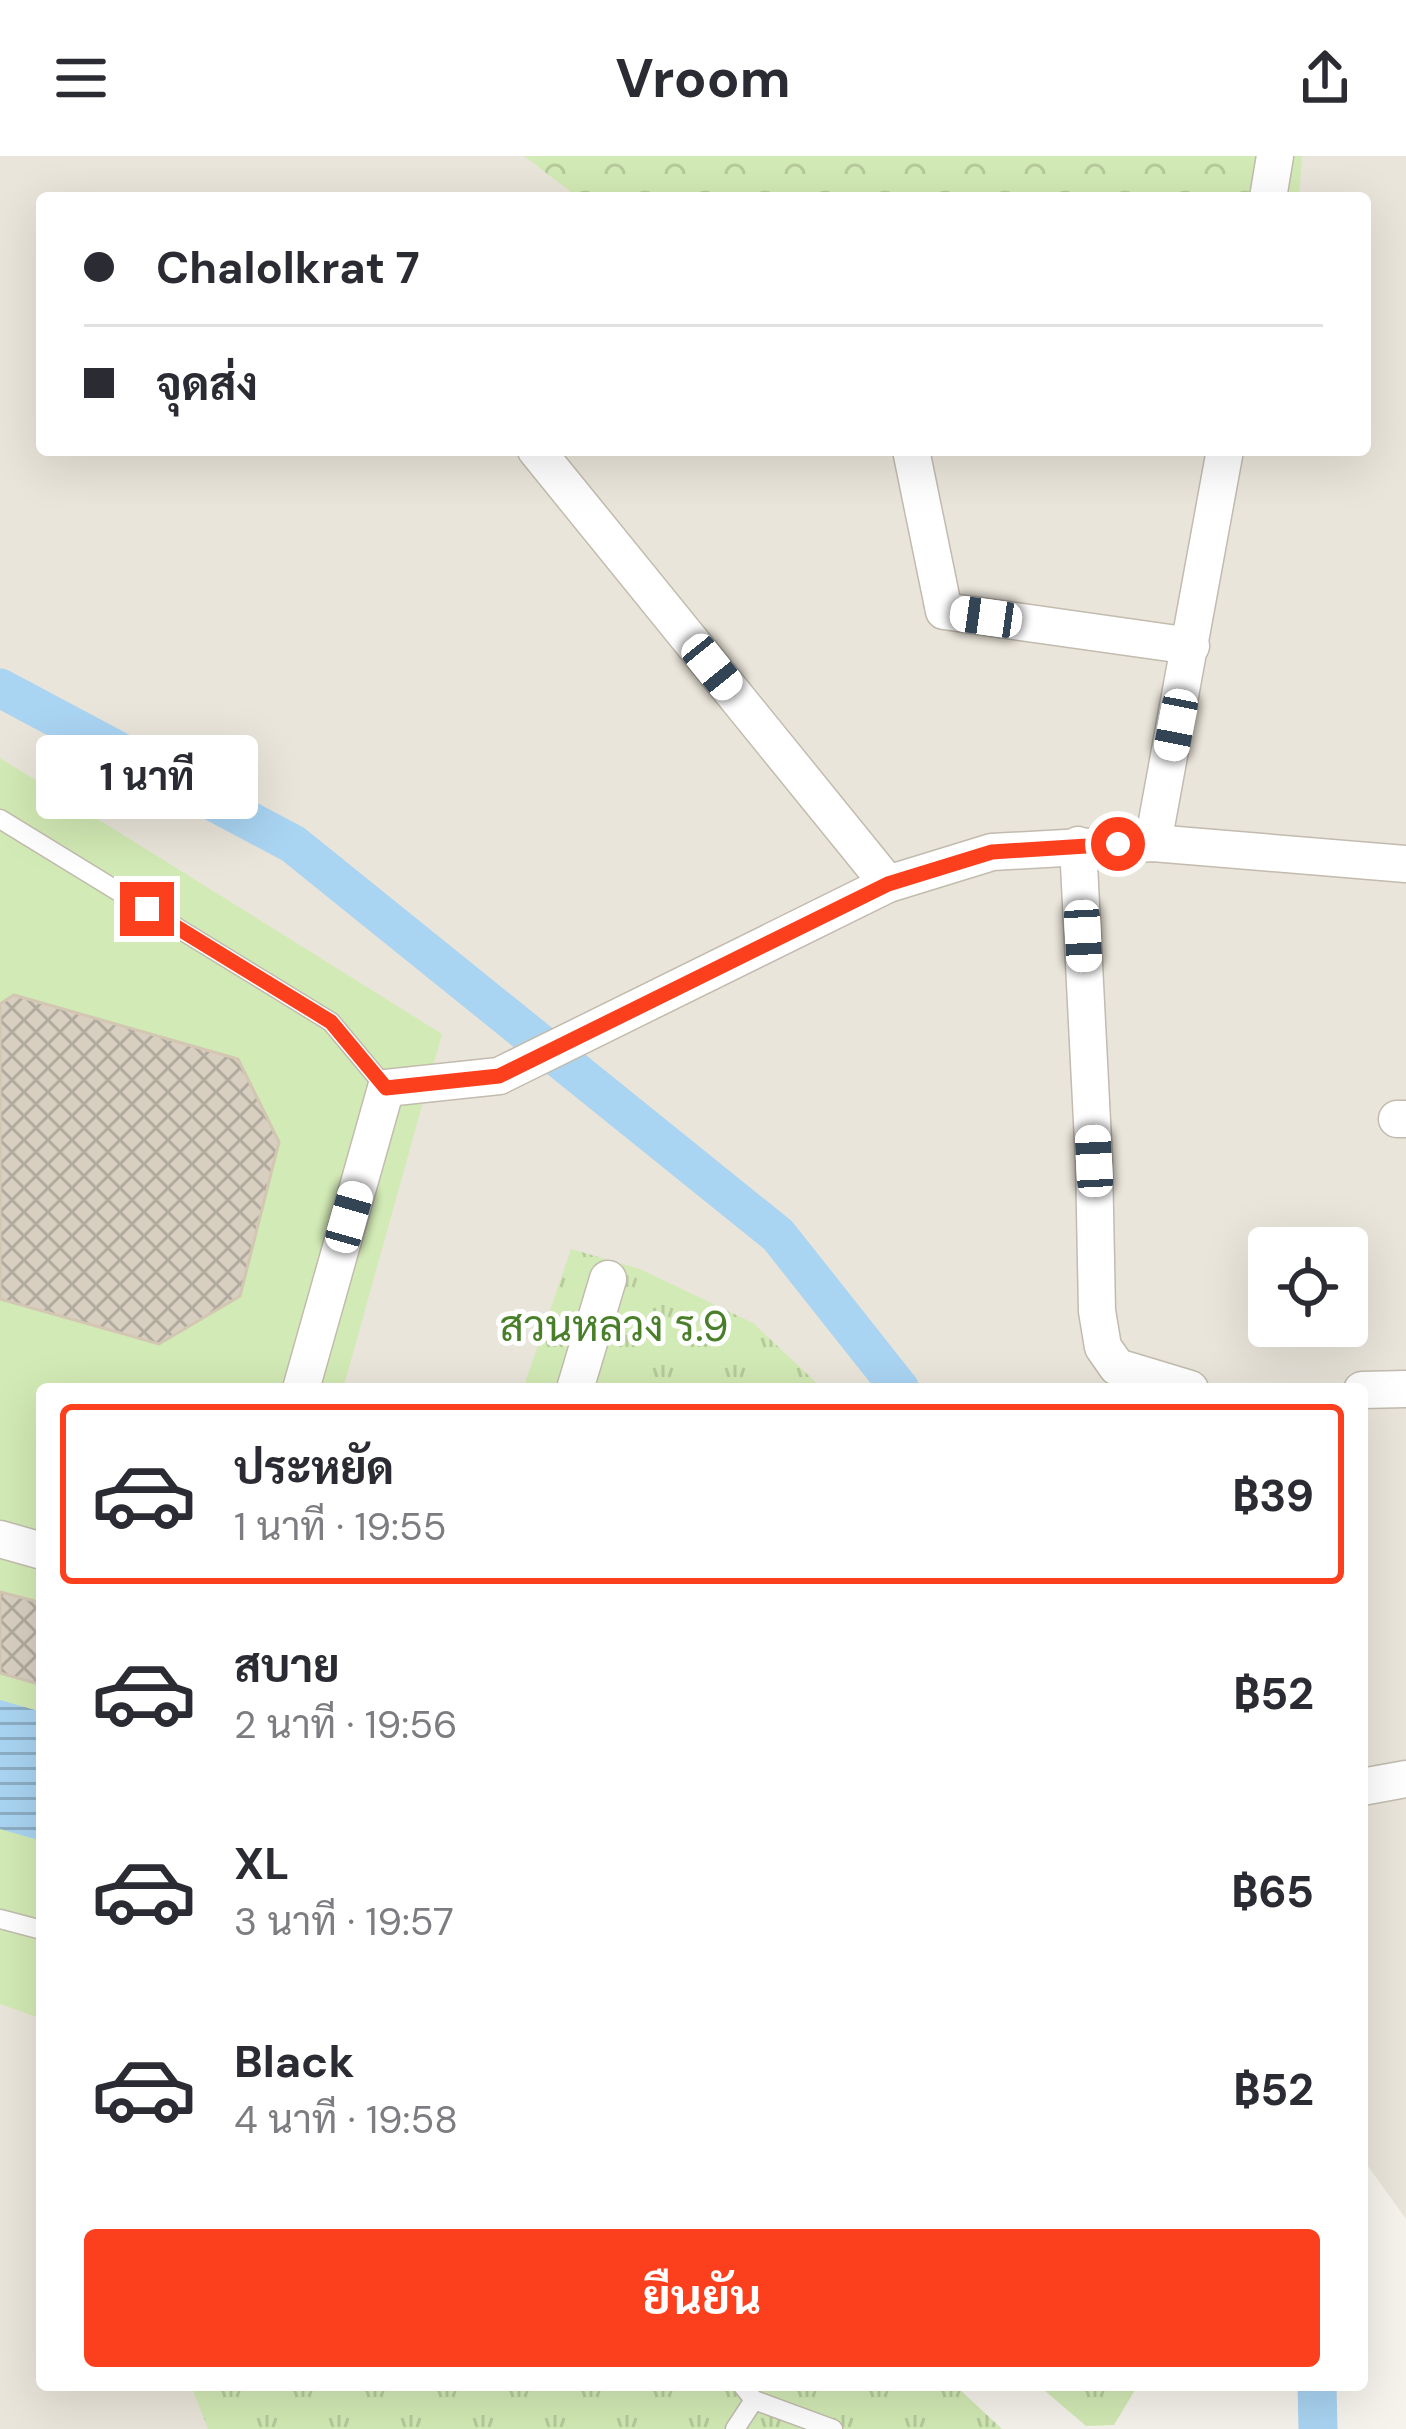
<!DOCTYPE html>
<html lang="th">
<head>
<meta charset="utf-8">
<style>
	:root { --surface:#fff; --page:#f2f2f3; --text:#2b2b33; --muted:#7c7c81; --line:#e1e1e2; --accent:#fc3f1d }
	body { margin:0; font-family:"DM Sans",Sarabun,sans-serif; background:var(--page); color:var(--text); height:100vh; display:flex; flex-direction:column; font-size:45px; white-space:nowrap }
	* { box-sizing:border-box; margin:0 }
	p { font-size:39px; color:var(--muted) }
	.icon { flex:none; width:66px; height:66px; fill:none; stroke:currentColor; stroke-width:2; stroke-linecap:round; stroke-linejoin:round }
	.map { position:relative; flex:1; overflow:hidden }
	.details { position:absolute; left:36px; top:1227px; width:1332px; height:1008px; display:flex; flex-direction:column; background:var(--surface); border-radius:12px; box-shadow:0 12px 48px #0002 }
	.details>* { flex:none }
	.guide { position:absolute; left:36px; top:36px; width:1335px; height:264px; border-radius:12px; box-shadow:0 12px 48px #0002; display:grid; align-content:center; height:264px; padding:0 48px; background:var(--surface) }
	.tools { position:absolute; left:1248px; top:1071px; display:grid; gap:24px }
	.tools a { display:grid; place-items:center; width:120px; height:120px; border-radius:12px; background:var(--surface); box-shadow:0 12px 48px #0002; font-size:60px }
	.end { position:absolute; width:54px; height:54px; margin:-27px; border:15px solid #fc3f1d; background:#fff; box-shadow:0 0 0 6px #fff }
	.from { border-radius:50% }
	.bubble { position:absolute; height:84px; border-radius:12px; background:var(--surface); box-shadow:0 12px 48px #0002; font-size:39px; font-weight:700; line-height:84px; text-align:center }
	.car { position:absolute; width:36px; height:72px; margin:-36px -18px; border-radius:15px; box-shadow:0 0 9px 3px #0007; background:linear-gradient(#fff 24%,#345 0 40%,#fff 0 76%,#345 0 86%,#fff 0) }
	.guide b { display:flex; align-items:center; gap:42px; height:114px; font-size:45px }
	.guide b+b { border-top:3px solid var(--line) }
	.guide i { width:30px; height:30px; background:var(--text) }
	ul { padding:21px 0 0; list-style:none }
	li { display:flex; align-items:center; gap:36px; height:180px; margin:0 24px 18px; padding:0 24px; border:6px solid transparent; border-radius:12px }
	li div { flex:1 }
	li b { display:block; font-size:45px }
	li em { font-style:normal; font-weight:700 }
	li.current { border-color:var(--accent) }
	li>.icon { width:108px; height:108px; stroke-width:1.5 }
	.action { display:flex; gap:24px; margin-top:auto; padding:24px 48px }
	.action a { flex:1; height:138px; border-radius:12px; background:var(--accent); color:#fff; font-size:48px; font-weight:700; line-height:138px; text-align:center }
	header { display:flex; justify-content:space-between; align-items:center; height:156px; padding:0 48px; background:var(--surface); font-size:54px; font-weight:700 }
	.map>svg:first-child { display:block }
</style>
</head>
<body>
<header><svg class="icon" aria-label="menu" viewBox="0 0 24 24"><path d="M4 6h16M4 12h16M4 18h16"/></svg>Vroom<svg class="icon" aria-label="share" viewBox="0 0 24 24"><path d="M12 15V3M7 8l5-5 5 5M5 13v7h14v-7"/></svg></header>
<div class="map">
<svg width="1406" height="2273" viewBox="0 0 1406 2273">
	<defs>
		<pattern id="forest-crowns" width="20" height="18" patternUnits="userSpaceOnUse" patternTransform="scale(3)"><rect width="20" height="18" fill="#d2eab5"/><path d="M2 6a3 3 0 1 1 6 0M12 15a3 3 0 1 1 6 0" fill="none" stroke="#b6ca9c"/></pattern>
		<pattern id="park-tufts" width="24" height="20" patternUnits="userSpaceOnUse" patternTransform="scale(3)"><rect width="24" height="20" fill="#d2eab5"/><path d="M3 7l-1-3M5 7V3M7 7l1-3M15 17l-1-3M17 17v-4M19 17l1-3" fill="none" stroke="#b6ca9c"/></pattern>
		<pattern id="water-rules" width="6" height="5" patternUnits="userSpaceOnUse" patternTransform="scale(3)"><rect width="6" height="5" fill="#a9d4f2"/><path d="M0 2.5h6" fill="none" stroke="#8caec5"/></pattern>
		<pattern id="building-cross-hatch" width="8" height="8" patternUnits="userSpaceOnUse" patternTransform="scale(3)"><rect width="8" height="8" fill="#d8cfc1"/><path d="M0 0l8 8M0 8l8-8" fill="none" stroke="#b1aa9e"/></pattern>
	</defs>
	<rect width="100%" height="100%" fill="#f6f3ec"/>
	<path fill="#eae5da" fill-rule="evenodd" d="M0,0H1406V2063L1362,2002V1233H42V2229H239L255,2273H0ZM42,42H1365V294H42ZM1269,1092H1347V1170H1269Z"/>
	<path fill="#d2eab5" d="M0,602L442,878L343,1233H42V1863L0,1848Z"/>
	<path fill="url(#forest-crowns)" d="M524,0H1302L1299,42H579Z"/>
	<g fill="url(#park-tufts)">
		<path d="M571,1093L640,1113L753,1167L823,1233H523Z"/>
		<path d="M191,2229H955L1002,2273H208Z"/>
		<path d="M1038,2229H1138L1114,2269L1086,2270Z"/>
	</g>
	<path fill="url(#water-rules)" d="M0,1544L42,1556V1685L0,1673Z"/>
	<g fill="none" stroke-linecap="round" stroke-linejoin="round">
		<g stroke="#a9d4f2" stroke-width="39">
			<path d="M0,532L293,688L778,1079L900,1233"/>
			<path d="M1317,2229L1318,2273"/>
		</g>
	</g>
	<g fill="url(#building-cross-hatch)" stroke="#d3c7b4" stroke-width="3">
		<path d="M14,839L238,903L279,986L240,1140L159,1188L0,1143V848Z"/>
		<path d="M0,1436L42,1447V1529L0,1517Z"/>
	</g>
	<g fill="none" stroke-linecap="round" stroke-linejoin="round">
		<defs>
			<g id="service">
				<path d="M0,663L331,866L386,932"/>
				<path d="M0,1763L42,1774"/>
				<path d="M742,2229L754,2244L833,2273"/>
				<path d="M735,2273L754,2244"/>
			</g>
			<g id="minor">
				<path d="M1268,42L1275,0"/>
				<path d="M536,294L888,728"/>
				<path d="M911,294L944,455L1191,490"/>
				<path d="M1153,687L1225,294"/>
				<path d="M1078,689L1094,1005L1097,1155L1103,1191L1117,1211L1190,1233"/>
				<path d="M1397,963H1406"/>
				<path d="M301,1233L386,932L499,920L888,728L992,696L1153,687L1406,708"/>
				<path d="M575,1233L608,1123"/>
				<path d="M1362,1234L1406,1233"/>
				<path d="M0,1383L42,1395"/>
				<path d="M1362,1631L1406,1623"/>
			</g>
		</defs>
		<use href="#service" stroke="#c2bbae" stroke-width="21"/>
		<use href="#minor" stroke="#c2bbae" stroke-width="39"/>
		<use href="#service" stroke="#fff" stroke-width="18"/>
		<use href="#minor" stroke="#fff" stroke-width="36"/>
	</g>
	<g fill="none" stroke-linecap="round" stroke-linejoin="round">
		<path stroke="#fc3f1d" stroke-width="15" d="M147,753L331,866L386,932L499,920L888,728L992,696L1118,688"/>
	</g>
	<g text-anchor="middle" stroke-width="10" stroke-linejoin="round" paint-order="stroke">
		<g font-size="42" fill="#4a7f2a" stroke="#fff">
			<text x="614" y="1185">สวนหลวง ร.9</text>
		</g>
	</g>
</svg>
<div class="tools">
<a><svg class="icon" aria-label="locate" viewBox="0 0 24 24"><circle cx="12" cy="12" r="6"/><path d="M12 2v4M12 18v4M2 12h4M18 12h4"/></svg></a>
</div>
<i class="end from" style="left:1118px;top:688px"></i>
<i class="end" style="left:147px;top:753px"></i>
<div class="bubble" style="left:36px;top:579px;width:222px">1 นาที</div>
<i class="car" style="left:986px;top:461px;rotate:278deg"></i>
<i class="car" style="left:712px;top:511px;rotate:141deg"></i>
<i class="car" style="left:1176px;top:569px;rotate:191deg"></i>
<i class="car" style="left:1083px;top:780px;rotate:177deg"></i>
<i class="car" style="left:1094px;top:1005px;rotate:357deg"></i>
<i class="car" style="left:349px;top:1061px;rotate:16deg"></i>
<div class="guide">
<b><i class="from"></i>Chalolkrat 7</b>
<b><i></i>จุดส่ง</b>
</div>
<section class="details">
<ul>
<li class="current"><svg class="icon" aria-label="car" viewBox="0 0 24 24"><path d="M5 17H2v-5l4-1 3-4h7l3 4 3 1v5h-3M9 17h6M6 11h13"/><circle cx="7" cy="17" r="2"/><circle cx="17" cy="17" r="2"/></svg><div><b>ประหยัด</b><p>1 นาที · 19:55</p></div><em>฿39</em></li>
<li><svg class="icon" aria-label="car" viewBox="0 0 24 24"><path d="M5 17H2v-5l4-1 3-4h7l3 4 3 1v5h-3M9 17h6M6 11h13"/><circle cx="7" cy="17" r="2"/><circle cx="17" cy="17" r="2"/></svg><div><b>สบาย</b><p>2 นาที · 19:56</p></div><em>฿52</em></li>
<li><svg class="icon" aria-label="car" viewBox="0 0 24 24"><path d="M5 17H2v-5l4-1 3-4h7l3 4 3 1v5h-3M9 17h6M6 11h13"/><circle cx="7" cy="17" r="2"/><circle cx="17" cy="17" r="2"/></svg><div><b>XL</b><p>3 นาที · 19:57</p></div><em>฿65</em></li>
<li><svg class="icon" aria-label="car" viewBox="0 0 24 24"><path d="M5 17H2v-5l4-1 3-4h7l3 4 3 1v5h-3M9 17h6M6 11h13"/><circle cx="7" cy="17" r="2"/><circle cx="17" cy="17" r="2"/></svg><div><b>Black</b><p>4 นาที · 19:58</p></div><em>฿52</em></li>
</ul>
<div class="action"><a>ยืนยัน</a></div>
</section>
</div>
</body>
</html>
